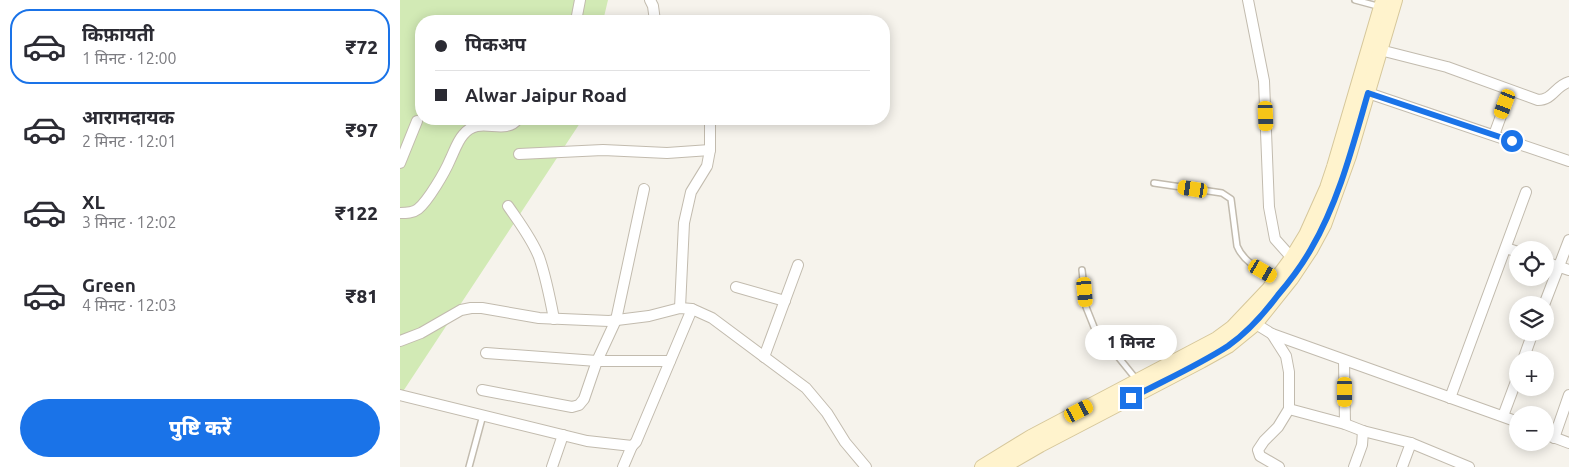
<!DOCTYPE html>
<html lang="hi">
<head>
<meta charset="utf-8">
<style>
	:root { --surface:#fff; --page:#f7f7f7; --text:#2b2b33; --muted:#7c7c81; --line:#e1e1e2; --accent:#1a73e8 }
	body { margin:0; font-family:Ubuntu,"Noto Sans Devanagari",sans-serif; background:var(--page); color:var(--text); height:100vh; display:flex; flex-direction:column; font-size:19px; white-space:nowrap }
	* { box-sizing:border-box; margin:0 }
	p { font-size:16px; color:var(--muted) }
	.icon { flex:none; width:28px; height:28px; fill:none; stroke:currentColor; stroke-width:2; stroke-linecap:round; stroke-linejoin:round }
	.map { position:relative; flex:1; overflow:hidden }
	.drawer { display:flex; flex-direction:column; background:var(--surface); width:400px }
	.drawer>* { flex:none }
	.hud { position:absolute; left:15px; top:15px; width:475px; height:110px; border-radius:20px; box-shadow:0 2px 12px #0003; display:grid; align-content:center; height:110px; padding:0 20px; background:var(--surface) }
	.buttons { position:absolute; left:1109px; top:241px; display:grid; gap:10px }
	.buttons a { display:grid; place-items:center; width:45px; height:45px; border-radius:50%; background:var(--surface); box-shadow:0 2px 12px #0003; font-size:25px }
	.end { position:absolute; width:22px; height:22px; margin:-11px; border:6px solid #1a73e8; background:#fff; box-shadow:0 0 0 2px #fff }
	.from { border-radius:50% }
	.bubble { position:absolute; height:35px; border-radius:18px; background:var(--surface); box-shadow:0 2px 12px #0003; font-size:16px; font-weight:800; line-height:35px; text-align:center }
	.car { position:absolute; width:15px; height:30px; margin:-15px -8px; border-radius:6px; box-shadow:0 0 4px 1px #0007; background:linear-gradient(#f5c518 24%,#345 0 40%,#f5c518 0 76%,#345 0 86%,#f5c518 0) }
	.hud b { display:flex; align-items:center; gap:18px; height:48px; font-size:19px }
	.hud b+b { border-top:1px solid var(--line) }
	.hud i { width:12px; height:12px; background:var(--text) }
	ul { padding:9px 0 0; list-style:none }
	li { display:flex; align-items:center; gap:15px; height:75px; margin:0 10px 8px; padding:0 10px; border:2px solid transparent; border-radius:20px }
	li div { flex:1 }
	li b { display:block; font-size:19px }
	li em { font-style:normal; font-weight:800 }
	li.selected { border-color:var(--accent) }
	li>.icon { width:45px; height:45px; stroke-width:1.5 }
	.primary-button { display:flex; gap:10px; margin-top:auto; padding:10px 20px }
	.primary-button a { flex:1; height:58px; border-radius:30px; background:var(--accent); color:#fff; font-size:20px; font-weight:800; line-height:58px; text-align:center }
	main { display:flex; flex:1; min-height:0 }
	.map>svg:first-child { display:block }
</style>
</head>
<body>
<main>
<section class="drawer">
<ul>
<li class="selected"><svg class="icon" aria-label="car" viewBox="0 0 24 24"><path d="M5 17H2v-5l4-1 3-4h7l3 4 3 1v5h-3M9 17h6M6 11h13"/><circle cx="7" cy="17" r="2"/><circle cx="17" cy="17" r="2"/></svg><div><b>किफ़ायती</b><p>1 मिनट · 12:00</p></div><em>₹72</em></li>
<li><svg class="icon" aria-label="car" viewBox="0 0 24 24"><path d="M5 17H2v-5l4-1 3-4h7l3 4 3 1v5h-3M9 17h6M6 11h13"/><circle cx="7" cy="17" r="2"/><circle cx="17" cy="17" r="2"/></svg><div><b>आरामदायक</b><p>2 मिनट · 12:01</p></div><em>₹97</em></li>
<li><svg class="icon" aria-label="car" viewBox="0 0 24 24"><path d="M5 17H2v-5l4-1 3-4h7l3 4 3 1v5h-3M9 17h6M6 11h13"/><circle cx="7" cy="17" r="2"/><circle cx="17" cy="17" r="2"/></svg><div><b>XL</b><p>3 मिनट · 12:02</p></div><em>₹122</em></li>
<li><svg class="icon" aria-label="car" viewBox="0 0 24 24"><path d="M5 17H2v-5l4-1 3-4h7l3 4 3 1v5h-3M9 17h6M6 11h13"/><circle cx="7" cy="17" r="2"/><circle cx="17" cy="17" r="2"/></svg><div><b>Green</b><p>4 मिनट · 12:03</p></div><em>₹81</em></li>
</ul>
<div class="primary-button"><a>पुष्टि करें</a></div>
</section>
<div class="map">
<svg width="1169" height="467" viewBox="0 0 1169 467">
	<rect width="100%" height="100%" fill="#f6f3ec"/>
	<path fill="#d2eab5" d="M0,0H208L203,21H21V119H181L180,123L0,396Z"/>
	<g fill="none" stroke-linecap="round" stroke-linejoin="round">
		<defs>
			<g id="service">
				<path d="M955,0L981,7"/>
				<path d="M754,183L822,193L831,199L837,246C844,263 861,270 877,279"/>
				<path d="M682,270L686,307L694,327L736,379"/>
				<path d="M69,467L83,415"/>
			</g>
			<g id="minor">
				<path d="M250,0L253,6L255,21"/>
				<path d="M848,0L864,81L869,207L875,239L892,258"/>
				<path d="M176,21L180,0"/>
				<path d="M980,50L1047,67L1138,100C1153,100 1155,86 1169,82"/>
				<path d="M968,93L1169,161"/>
				<path d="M1094,135L1105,105"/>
				<path d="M119,154L203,150L267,153L310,150"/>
				<path d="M0,163L17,121"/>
				<path d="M108,206C119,222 132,239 139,257C146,277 150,298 154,319"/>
				<path d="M0,213C6,213 13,213 18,209C28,201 45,172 50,160C54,152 57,142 63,135C79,114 104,137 118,119"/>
				<path d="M1106,248L1118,252"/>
				<path d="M1145,262L1169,270"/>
				<path d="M336,287L385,301"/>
				<path d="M1144,305L1169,240"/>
				<path d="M280,308L284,223L291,192L307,166L310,150V119"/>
				<path d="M851,321L872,334L1118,422"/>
				<path d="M872,334L886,356L889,372V409L878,427L864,441L858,450L860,456L879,467"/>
				<path d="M0,341L21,333L61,310L71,308H82L139,318L209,321L249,316L280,308L292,309L312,318L406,388L427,413L445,442L466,467"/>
				<path d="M86,353L197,361H270"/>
				<path d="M364,357L398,265"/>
				<path d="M1123,360L1133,332"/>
				<path d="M944,361L945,424"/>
				<path d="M82,390L172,407L179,405L184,399L197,361L216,320L244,189"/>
				<path d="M0,395L187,441L232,446L236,442L292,309"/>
				<path d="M1050,398L1126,192"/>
				<path d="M889,409L945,424L963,431L1011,443L1069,467"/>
				<path d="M1103,416L1118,376"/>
				<path d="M1145,434L1169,443"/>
				<path d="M1154,438L1169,395"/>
				<path d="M152,467L163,435"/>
				<path d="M223,467L232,446"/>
				<path d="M954,467L962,445L963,431"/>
				<path d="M1002,467L1011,443"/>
			</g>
			<g id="secondary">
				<path d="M582,467L631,437L817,339L832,328L869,289L892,258L906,235L927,188L934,167L983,0"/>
				<path d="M602,467L640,445L801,361L828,346L855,324L891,279L911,249L924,225L949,156L995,0"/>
			</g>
		</defs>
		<use href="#service" stroke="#c2bbae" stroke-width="8"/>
		<use href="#minor" stroke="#c2bbae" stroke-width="12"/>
		<use href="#secondary" stroke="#d6c79b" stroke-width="16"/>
		<use href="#service" stroke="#fff" stroke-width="5"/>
		<use href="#minor" stroke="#fff" stroke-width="10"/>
		<use href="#secondary" stroke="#fff3cd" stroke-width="14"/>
	</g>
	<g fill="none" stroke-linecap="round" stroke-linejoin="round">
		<path stroke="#1a73e8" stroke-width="6" d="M731,398C763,381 797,366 828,346C848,332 863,315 878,295C890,281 902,265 911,249C939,201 953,145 968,93L1112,141"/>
	</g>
</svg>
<div class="buttons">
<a><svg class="icon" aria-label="locate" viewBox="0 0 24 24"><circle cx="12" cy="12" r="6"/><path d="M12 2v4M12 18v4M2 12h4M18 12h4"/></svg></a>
<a><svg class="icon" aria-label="layers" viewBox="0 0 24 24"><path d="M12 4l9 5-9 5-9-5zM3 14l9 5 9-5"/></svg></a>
<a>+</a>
<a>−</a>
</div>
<i class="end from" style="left:1112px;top:141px"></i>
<i class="end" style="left:731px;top:398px"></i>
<div class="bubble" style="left:685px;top:325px;width:92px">1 मिनट</div>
<i class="car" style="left:1105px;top:104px;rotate:201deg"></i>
<i class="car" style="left:866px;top:116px;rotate:178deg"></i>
<i class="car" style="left:793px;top:189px;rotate:279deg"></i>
<i class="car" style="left:863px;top:271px;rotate:120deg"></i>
<i class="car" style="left:685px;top:292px;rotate:175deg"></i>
<i class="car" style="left:945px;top:392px;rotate:180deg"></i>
<i class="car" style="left:679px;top:411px;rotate:63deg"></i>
<div class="hud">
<b><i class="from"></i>पिकअप</b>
<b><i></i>Alwar Jaipur Road</b>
</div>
</div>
</main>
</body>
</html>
